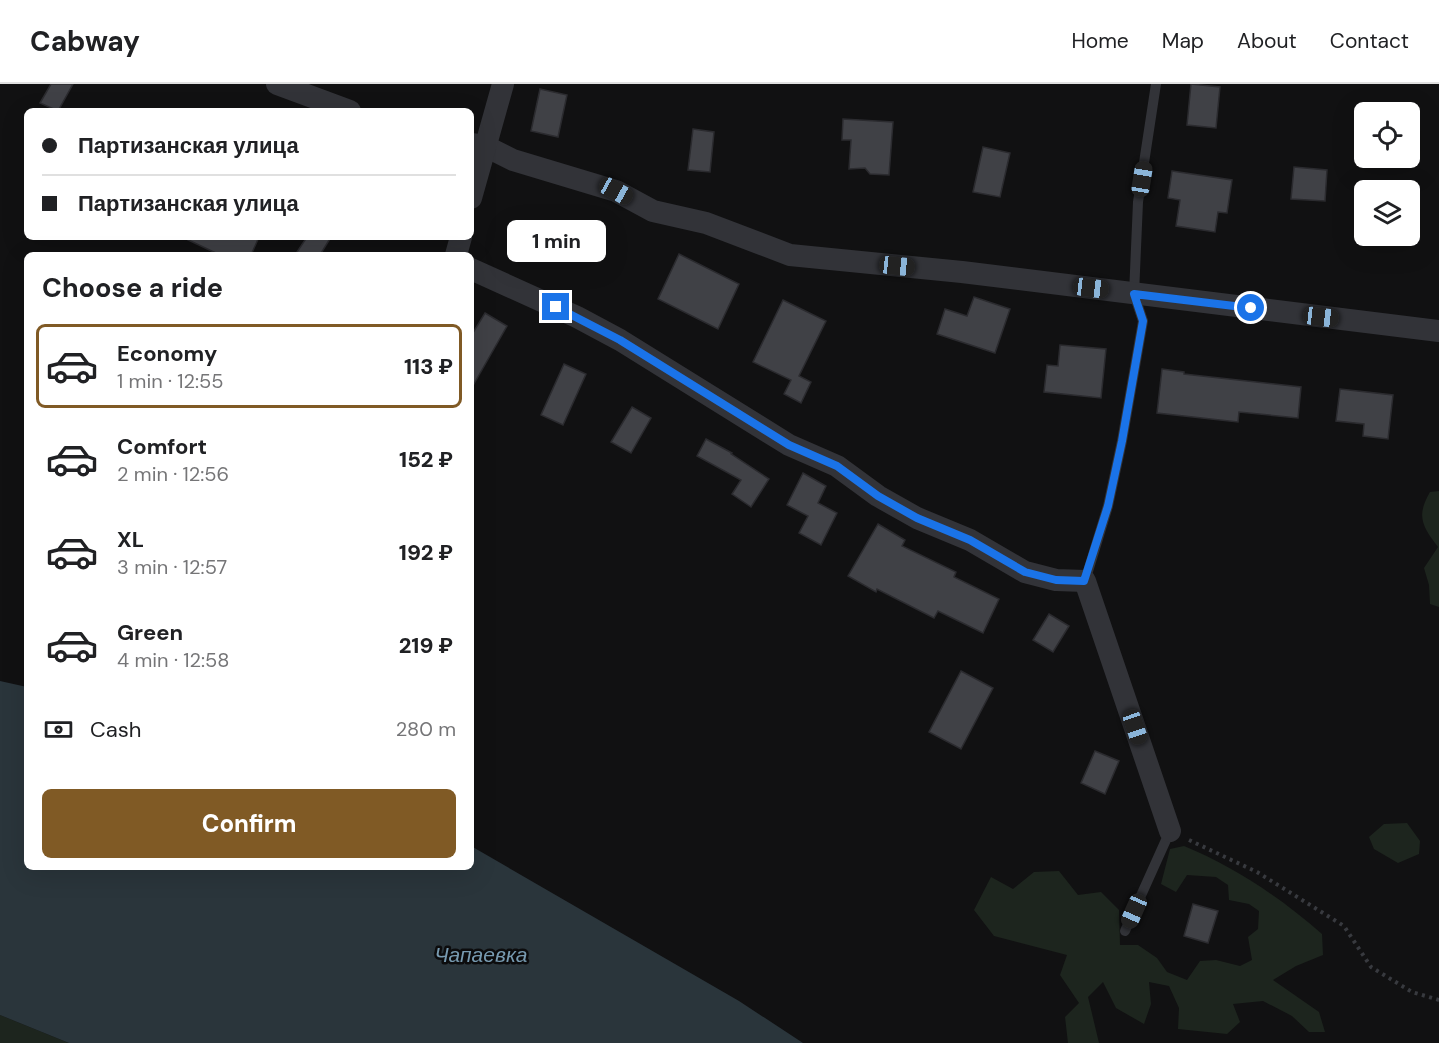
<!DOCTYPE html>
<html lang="en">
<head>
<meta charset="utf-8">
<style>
	:root { --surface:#fff; --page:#f6f6f6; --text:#202124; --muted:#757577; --line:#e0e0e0; --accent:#805a25 }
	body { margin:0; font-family:"DM Sans",sans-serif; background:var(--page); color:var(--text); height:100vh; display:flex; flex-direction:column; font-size:22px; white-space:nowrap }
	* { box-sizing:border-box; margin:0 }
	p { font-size:20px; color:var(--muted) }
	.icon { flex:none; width:33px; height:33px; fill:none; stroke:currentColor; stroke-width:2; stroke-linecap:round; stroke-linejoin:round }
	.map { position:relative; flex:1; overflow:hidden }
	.side { position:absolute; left:24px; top:168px; width:450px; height:618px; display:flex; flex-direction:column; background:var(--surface); border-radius:9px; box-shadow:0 6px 24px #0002 }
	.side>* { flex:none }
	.guide { position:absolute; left:24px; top:24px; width:450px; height:132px; border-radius:9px; box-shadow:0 6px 24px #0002; display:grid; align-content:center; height:132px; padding:0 18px; background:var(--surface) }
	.buttons { position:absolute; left:1354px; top:18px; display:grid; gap:12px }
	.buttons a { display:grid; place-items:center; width:66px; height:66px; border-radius:9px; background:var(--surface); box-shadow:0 6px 24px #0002; font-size:30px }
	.end { position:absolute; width:27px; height:27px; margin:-14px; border:8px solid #1a73e8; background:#fff; box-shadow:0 0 0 3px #fff }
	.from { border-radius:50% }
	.bubble { position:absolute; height:42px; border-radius:9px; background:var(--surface); box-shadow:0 6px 24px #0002; font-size:20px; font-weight:800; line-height:42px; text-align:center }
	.car { position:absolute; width:18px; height:36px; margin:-18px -9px; border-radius:8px; box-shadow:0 0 4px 2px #0007; background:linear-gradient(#222 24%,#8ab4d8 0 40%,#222 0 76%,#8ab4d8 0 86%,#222 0) }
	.guide b { display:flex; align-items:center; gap:21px; height:57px; font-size:22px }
	.guide b+b { border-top:2px solid var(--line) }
	.guide i { width:15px; height:15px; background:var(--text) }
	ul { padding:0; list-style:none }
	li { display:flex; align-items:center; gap:18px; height:84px; margin:0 12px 9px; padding:0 6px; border:3px solid transparent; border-radius:9px }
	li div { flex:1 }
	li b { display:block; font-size:22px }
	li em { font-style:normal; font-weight:800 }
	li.selected { border-color:var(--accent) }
	li>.icon { width:54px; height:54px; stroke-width:1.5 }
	h2 { padding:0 18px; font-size:27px; line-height:72px }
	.pay { display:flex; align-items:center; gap:15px; height:66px; padding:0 18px; font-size:22px }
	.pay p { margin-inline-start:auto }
	.button { display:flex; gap:12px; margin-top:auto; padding:12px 18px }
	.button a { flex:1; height:69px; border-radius:9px; background:var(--accent); color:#fff; font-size:24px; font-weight:800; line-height:69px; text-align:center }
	header { display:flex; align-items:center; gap:36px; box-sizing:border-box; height:84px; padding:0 30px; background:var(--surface); border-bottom:2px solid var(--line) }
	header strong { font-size:28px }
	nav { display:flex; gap:33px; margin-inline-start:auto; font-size:21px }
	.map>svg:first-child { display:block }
</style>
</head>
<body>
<header>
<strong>Cabway</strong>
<nav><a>Home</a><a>Map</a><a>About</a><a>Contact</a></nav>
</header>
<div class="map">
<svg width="1439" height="959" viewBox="0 0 1439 959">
	<rect width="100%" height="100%" fill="#111112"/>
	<g fill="#1d251e">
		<path d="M1439,407V523L1430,520L1429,501L1424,484L1438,463C1422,442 1416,432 1430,408Z"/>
		<path d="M1407,739L1420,757L1419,770L1398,779L1374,765L1369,753L1384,740Z"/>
		<path d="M1184,762C1235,783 1281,814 1322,850L1323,871L1296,882L1273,896L1319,928L1325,948H1309L1292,932L1263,917L1233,920L1240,938L1227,950L1178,945L1179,924L1169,902L1149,898L1151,920L1144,940L1116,924L1103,898L1088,913L1099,959H1068L1065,933L1079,919L1060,891L1067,871L994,852L974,826L991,793L1013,805L1034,788L1059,787L1078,811L1101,808L1119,826L1120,861H1138L1157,874L1167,888L1187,896L1200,877L1216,876L1240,882L1252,876L1248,853L1258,845L1259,827L1249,820L1229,816L1228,801L1216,793L1187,791L1176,808L1161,800L1170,765Z"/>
		<path d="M0,931L69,959H0Z"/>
	</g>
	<path fill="#2a353b" d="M0,597L27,603V783H471V762L739,917L803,959H69L0,931Z"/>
	<g fill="#404146" stroke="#2b2b2f" stroke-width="1.5">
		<path d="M51,0H73L58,27L40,19Z"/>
		<path d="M1191,0L1220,3L1216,44L1187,41Z"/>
		<path d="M540,5L567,11L558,53L531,47Z"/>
		<path d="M843,35L893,38L889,91L870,90L865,84L849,85L851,56H842Z"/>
		<path d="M693,45L714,48L710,88L688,86Z"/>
		<path d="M983,63L1010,69L1000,113L973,108Z"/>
		<path d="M1294,83L1327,86L1325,117L1291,115Z"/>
		<path d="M1172,87L1232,96L1227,129L1218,128L1215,148L1176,142L1180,116L1168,114Z"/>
		<path d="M182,153H259L251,171H220Z"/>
		<path d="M307,153H331L320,171H295Z"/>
		<path d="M679,170L739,200L718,245L658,215Z"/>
		<path d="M974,213L1010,225L995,269L937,250L945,225L967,232Z"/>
		<path d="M783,216L826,237L799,292L811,298L801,319L784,310L791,296L753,278Z"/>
		<path d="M485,229L507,242L471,305V252Z"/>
		<path d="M1060,261L1106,265L1101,314L1044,308L1047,281L1058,282Z"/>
		<path d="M564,280L586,290L563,341L541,331Z"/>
		<path d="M1162,285L1184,288V290L1301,303L1298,334L1239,328L1238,338L1157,329Z"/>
		<path d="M1340,305L1393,311L1388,355L1363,352L1364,340L1336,337Z"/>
		<path d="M632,323L651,334L631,369L611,358Z"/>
		<path d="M706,355L732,369L731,370L769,395L751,423L732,410L741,396L697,372Z"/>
		<path d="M803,389L826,402L818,419L837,429L821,461L799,449L808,432L787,421Z"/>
		<path d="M878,440L905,456L902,462L956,488L954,493L999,515L983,549L938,527L934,534L877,505L876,508L848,492Z"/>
		<path d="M1049,530L1069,542L1053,568L1033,556Z"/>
		<path d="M961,587L993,604L961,665L929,648Z"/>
		<path d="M1095,667L1119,677L1105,710L1081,699Z"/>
		<path d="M1193,820L1218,827L1208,859L1184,852Z"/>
	</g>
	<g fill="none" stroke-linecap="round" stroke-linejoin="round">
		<path stroke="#383a3f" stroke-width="4" stroke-dasharray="3 4.5" stroke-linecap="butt" d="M1189,756L1257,788L1344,842L1371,883L1412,908L1439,916"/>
		<g stroke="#323338" stroke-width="10">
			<path d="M1085,497L1108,422L1122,357L1143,237L1134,210L1138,118L1156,0"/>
			<path d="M1125,847L1170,747"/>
		</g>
		<g stroke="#323338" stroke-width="22">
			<path d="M277,0L350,27"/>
			<path d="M471,60L485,62L513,76L616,107L653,127L706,139L790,171L962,188L1439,247"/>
			<path d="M471,114L503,0"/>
			<path d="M456,171L461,153"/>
			<path d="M471,185L577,233L620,256L789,361L837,382L878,412L917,434L970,456L1025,488L1056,496L1085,497L1170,747"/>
		</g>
	</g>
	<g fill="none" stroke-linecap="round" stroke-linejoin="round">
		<path stroke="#1a73e8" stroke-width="8" d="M556,223L620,256L789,361L837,382L878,412L917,434L970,456L1025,488L1056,496L1084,497L1108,422L1122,357L1143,237L1134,210L1251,224"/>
	</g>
	<g text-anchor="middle" stroke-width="5" stroke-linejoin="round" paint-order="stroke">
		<g font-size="21" font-style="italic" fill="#779ab0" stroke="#0c0c0d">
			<text x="481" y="878">Чапаевка</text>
		</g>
	</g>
</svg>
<div class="buttons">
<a><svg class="icon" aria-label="locate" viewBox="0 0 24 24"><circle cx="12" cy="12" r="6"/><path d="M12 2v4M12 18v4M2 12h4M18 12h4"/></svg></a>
<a><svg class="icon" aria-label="layers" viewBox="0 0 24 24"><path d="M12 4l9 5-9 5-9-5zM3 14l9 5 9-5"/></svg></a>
</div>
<i class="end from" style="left:1251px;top:224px"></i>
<i class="end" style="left:556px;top:223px"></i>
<div class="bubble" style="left:507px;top:136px;width:99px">1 min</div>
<i class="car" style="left:1142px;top:95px;rotate:9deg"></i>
<i class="car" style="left:616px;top:107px;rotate:119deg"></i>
<i class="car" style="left:897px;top:182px;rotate:96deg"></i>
<i class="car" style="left:1091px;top:204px;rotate:97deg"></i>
<i class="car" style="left:1321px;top:233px;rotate:97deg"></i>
<i class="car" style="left:1135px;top:643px;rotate:161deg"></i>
<i class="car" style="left:1134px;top:827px;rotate:204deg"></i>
<div class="guide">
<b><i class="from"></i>Партизанская улица</b>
<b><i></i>Партизанская улица</b>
</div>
<section class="side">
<h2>Choose a ride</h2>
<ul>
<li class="selected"><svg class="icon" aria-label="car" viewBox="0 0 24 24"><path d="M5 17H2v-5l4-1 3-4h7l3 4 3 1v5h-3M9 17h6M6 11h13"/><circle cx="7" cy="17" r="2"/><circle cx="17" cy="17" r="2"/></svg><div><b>Economy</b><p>1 min · 12:55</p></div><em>113 ₽</em></li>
<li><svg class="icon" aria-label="car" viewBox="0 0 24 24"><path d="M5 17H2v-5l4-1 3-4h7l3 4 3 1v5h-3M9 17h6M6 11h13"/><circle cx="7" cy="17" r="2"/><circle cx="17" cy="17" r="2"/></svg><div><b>Comfort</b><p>2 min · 12:56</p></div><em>152 ₽</em></li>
<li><svg class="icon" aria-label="car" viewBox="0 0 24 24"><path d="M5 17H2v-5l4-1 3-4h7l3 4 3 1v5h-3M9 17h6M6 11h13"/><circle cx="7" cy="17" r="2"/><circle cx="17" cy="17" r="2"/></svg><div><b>XL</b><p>3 min · 12:57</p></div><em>192 ₽</em></li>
<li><svg class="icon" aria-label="car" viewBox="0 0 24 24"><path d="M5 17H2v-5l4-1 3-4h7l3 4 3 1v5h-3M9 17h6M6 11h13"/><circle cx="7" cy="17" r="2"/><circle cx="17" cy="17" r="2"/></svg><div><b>Green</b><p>4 min · 12:58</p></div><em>219 ₽</em></li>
</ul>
<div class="pay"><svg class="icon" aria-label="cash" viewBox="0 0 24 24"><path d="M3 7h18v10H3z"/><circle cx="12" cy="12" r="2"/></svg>Cash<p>280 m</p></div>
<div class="button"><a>Confirm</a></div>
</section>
</div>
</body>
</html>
